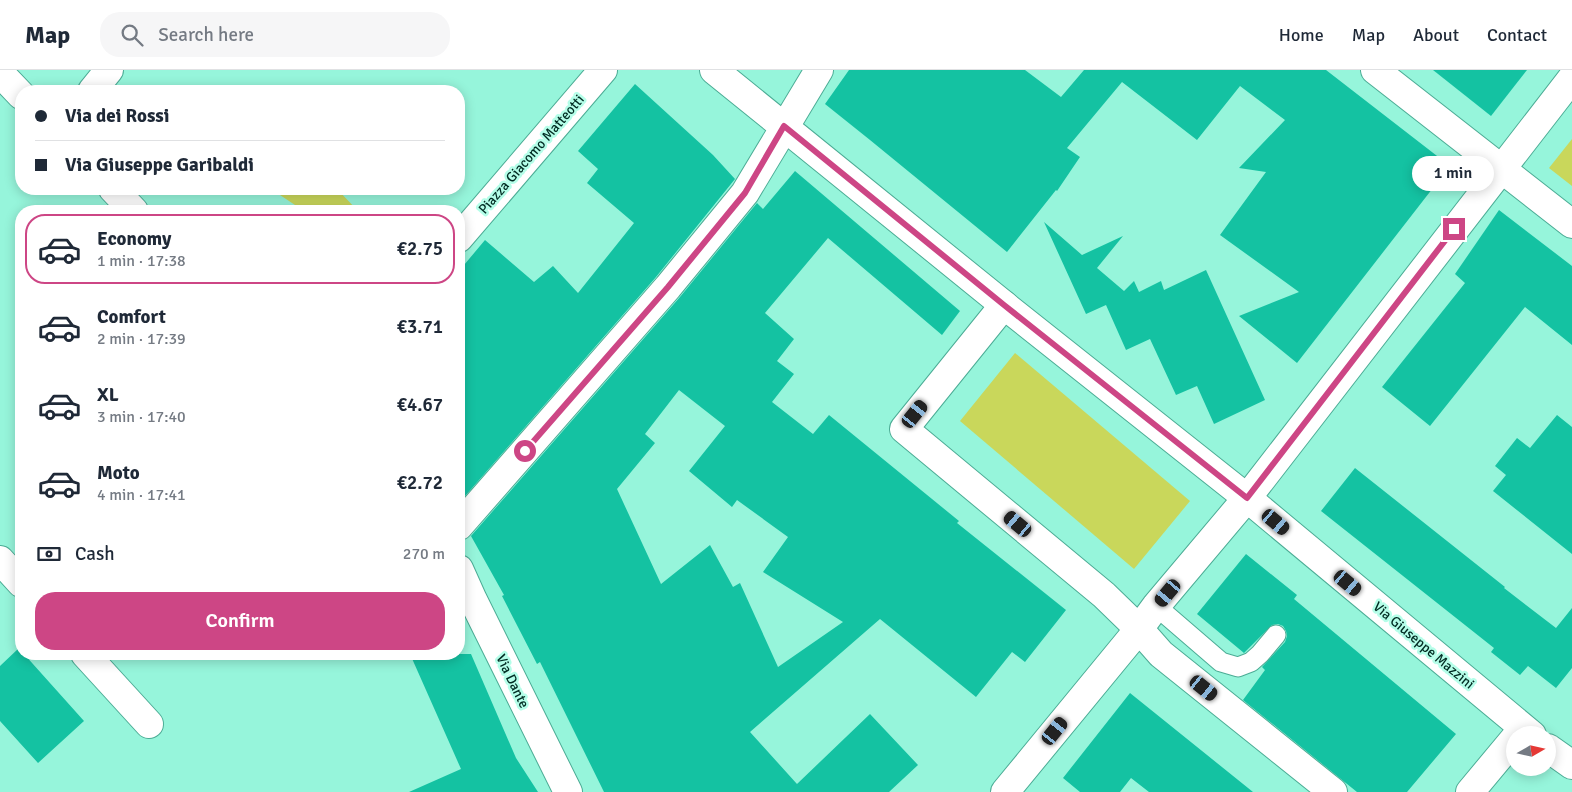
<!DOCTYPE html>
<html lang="en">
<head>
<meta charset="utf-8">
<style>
	:root { --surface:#fff; --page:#f6f6f7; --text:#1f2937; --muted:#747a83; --line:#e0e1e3; --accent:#cd4685 }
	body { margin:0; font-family:Signika,sans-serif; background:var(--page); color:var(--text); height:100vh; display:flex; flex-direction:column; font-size:19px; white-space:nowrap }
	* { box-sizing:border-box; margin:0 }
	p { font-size:16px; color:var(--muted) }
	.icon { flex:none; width:28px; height:28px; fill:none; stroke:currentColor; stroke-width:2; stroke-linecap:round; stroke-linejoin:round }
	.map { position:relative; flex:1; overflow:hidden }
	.side { position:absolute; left:15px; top:135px; width:450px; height:455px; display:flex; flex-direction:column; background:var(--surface); border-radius:20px; box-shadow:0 2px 12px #0003 }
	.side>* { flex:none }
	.guide { position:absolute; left:15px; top:15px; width:450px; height:110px; border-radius:20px; box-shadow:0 2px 12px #0003; display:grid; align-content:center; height:110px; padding:0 20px; background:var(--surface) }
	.needle { width:32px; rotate:81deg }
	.controls { position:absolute; left:1506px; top:656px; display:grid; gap:10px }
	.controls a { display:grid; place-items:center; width:50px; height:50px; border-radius:50%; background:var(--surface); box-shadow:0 2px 12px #0003; font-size:25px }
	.end { position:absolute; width:22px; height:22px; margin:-11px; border:6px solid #cd4685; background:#fff; box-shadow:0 0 0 2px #fff }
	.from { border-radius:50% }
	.bubble { position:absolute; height:35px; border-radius:18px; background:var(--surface); box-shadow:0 2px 12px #0003; font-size:16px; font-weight:600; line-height:35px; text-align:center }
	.car { position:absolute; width:15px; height:30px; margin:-15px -8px; border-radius:6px; box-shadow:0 0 4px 1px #0007; background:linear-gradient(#222 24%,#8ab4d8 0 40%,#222 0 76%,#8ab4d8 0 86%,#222 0) }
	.guide b { display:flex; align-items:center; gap:18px; height:48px; font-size:19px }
	.guide b+b { border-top:1px solid var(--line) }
	.guide i { width:12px; height:12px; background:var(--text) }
	ul { padding:9px 0 0; list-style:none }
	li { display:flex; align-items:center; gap:15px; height:70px; margin:0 10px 8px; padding:0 10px; border:2px solid transparent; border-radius:20px }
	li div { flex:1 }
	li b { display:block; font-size:19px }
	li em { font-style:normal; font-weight:600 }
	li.current { border-color:var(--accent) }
	li>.icon { width:45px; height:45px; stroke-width:1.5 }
	.pay { display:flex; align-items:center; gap:12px; height:55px; padding:0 20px; font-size:19px }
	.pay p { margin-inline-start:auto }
	.action { display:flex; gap:10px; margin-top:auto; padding:10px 20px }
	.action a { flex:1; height:58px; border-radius:20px; background:var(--accent); color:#fff; font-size:20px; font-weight:600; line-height:58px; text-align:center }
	header { display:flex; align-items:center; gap:30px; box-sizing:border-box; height:70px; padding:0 25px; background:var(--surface); border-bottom:1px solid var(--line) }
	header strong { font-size:24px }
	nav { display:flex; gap:28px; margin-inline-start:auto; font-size:18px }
	.search { width:350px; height:45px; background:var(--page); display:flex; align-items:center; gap:12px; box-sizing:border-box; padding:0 18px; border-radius:20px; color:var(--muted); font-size:19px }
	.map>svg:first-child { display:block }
</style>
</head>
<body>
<header>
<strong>Map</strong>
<div class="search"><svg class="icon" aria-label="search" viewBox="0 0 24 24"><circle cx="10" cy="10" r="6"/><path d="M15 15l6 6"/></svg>Search here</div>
<nav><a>Home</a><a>Map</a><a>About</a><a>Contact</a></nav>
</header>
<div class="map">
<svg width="1572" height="722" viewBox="0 0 1572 722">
	<rect width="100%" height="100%" fill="#96f5db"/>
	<g fill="#c9d75b">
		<path d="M1572,69V116L1549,98Z"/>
		<path d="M271,119H337L358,141H304Z"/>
		<path d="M1015,283L1190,431L1134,499L960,351Z"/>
	</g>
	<g fill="#14c2a2" fill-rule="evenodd">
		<path d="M849,0H1025L1061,27L1084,0H1326L1450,96L1297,293L1239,246L1299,222L1220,165L1266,102L1239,98L1285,50L1240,16L1197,70L1122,12L1067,78L1080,87L1057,121L1056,120L1007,182L870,70L825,34Z"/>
		<path d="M1433,0H1527L1491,46Z"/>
		<path d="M635,14L713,85L735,109L656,207L459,433V201L485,170L534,212L553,196L578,223L634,153L587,113L598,99L578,81Z"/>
		<path d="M795,101L960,241L942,265L828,168L765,243L794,269L777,291L794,304L772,332L813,364L829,345L959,451L957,453L1066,540L1025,592L1012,582L976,627L880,549L750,662L797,714L870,644L918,695L889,722H604L540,592L537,594L502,526L504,525L471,466L680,227L757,133L763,139ZM679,320L725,356L689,401L732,437L737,430L788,467L763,502L843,552L778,597L740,513L733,517L710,475L661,514L617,419L655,373L645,364Z"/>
		<path d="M1499,140L1572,196V275L1525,237L1430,356L1382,317L1465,213L1455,204Z"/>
		<path d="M1044,152L1082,185L1123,166L1097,198L1124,221L1134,211L1139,222L1161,211L1164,220L1206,200L1265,330L1214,354L1197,316L1176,325L1150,269L1126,280L1106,235L1086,244Z"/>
		<path d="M1557,345L1572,357V484L1493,421L1506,405L1495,396L1517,368L1530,378Z"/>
		<path d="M1355,398L1505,517L1504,518L1556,558L1572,538V598L1556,618L1528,596L1520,605L1491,582L1494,578L1321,441Z"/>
		<path d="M1246,484L1297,525L1294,529L1456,664L1407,722H1357L1243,630L1265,600L1262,597L1285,572L1287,566L1286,561L1283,556L1278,554L1272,555L1244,583L1197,544Z"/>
		<path d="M19,578L21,581V584H24L84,651L38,693L0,651V596Z"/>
		<path d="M410,584H471L516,688L538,722H409L461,699Z"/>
		<path d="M1130,623L1253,722H1149L1131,708L1120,722H1080L1063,708Z"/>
	</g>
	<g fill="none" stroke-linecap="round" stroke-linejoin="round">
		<defs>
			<path id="service" d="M1156,536L1221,592L1238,597L1251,592L1260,584L1276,565"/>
			<g id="minor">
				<path d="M714,0L1004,235L1247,428L1532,665"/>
				<path d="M1375,0L1572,154"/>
				<path d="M92,21L109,0"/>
				<path d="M459,168L603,0"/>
				<path d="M1004,235L904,359L1104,525L1139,559L1156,536L1247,428L1572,8"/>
				<path d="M459,456L668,217L745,123L819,0"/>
				<path d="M0,490L21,513"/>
				<path d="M85,584L149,654"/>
				<path d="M1548,678L1572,695"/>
				<path d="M1005,722L1139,559L1161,584L1333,722"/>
				<path d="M1470,722L1515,668"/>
			</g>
			<g id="secondary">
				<path d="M0,3L21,25"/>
				<path d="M113,119L134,141"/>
				<path d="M459,499L472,528L568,722"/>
			</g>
		</defs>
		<use href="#service" stroke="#4cac95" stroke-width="21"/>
		<use href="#minor" stroke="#4cac95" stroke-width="30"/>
		<use href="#secondary" stroke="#4cac95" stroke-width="30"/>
		<use href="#service" stroke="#fff" stroke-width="19"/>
		<use href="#minor" stroke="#fff" stroke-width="28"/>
		<use href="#secondary" stroke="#fff" stroke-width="28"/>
	</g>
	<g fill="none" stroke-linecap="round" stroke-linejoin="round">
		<path stroke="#cd4685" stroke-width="6" d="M525,381L668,217L745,123L784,56L1004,235L1247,428L1454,159"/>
	</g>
	<g text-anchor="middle" stroke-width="5" stroke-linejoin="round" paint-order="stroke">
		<g font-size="14" fill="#002b22" stroke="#b5fee9">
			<text transform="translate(531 84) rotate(-49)" y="5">Piazza Giacomo Matteotti</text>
			<text transform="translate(1424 575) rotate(40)" y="5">Via Giuseppe Mazzini</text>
			<text transform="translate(513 611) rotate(64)" y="5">Via Dante</text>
		</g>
	</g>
</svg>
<div class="controls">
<a><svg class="needle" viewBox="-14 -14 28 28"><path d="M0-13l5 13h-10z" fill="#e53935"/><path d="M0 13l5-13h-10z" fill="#747a83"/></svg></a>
</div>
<i class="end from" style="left:525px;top:381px"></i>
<i class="end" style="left:1454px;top:159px"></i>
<div class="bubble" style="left:1412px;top:86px;width:82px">1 min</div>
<i class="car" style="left:915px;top:344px;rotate:39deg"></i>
<i class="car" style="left:1276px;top:452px;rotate:130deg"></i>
<i class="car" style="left:1018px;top:454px;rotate:310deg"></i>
<i class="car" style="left:1348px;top:513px;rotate:130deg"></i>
<i class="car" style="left:1168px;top:523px;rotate:220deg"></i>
<i class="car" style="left:1204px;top:618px;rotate:129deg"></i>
<i class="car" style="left:1055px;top:661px;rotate:39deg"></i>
<div class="guide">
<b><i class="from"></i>Via dei Rossi</b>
<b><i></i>Via Giuseppe Garibaldi</b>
</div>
<section class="side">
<ul>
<li class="current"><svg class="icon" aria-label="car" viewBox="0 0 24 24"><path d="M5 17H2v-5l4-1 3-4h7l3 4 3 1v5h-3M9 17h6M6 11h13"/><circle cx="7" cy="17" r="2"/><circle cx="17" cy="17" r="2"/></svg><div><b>Economy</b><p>1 min · 17:38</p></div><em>€2.75</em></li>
<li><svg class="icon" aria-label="car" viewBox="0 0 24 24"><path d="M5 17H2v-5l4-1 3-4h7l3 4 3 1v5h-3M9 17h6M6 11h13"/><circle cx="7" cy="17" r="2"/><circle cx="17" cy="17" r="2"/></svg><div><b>Comfort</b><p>2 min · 17:39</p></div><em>€3.71</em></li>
<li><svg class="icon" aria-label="car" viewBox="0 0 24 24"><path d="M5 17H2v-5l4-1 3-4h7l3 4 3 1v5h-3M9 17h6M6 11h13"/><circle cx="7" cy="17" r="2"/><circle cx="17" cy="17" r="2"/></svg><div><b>XL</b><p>3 min · 17:40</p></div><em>€4.67</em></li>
<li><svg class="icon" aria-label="car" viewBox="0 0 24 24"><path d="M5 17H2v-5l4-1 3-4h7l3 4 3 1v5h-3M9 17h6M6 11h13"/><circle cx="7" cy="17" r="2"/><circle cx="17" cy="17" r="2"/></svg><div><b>Moto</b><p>4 min · 17:41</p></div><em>€2.72</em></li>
</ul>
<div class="pay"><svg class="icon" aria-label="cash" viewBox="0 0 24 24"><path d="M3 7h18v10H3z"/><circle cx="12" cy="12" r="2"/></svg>Cash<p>270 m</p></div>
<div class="action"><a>Confirm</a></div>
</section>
</div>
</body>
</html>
